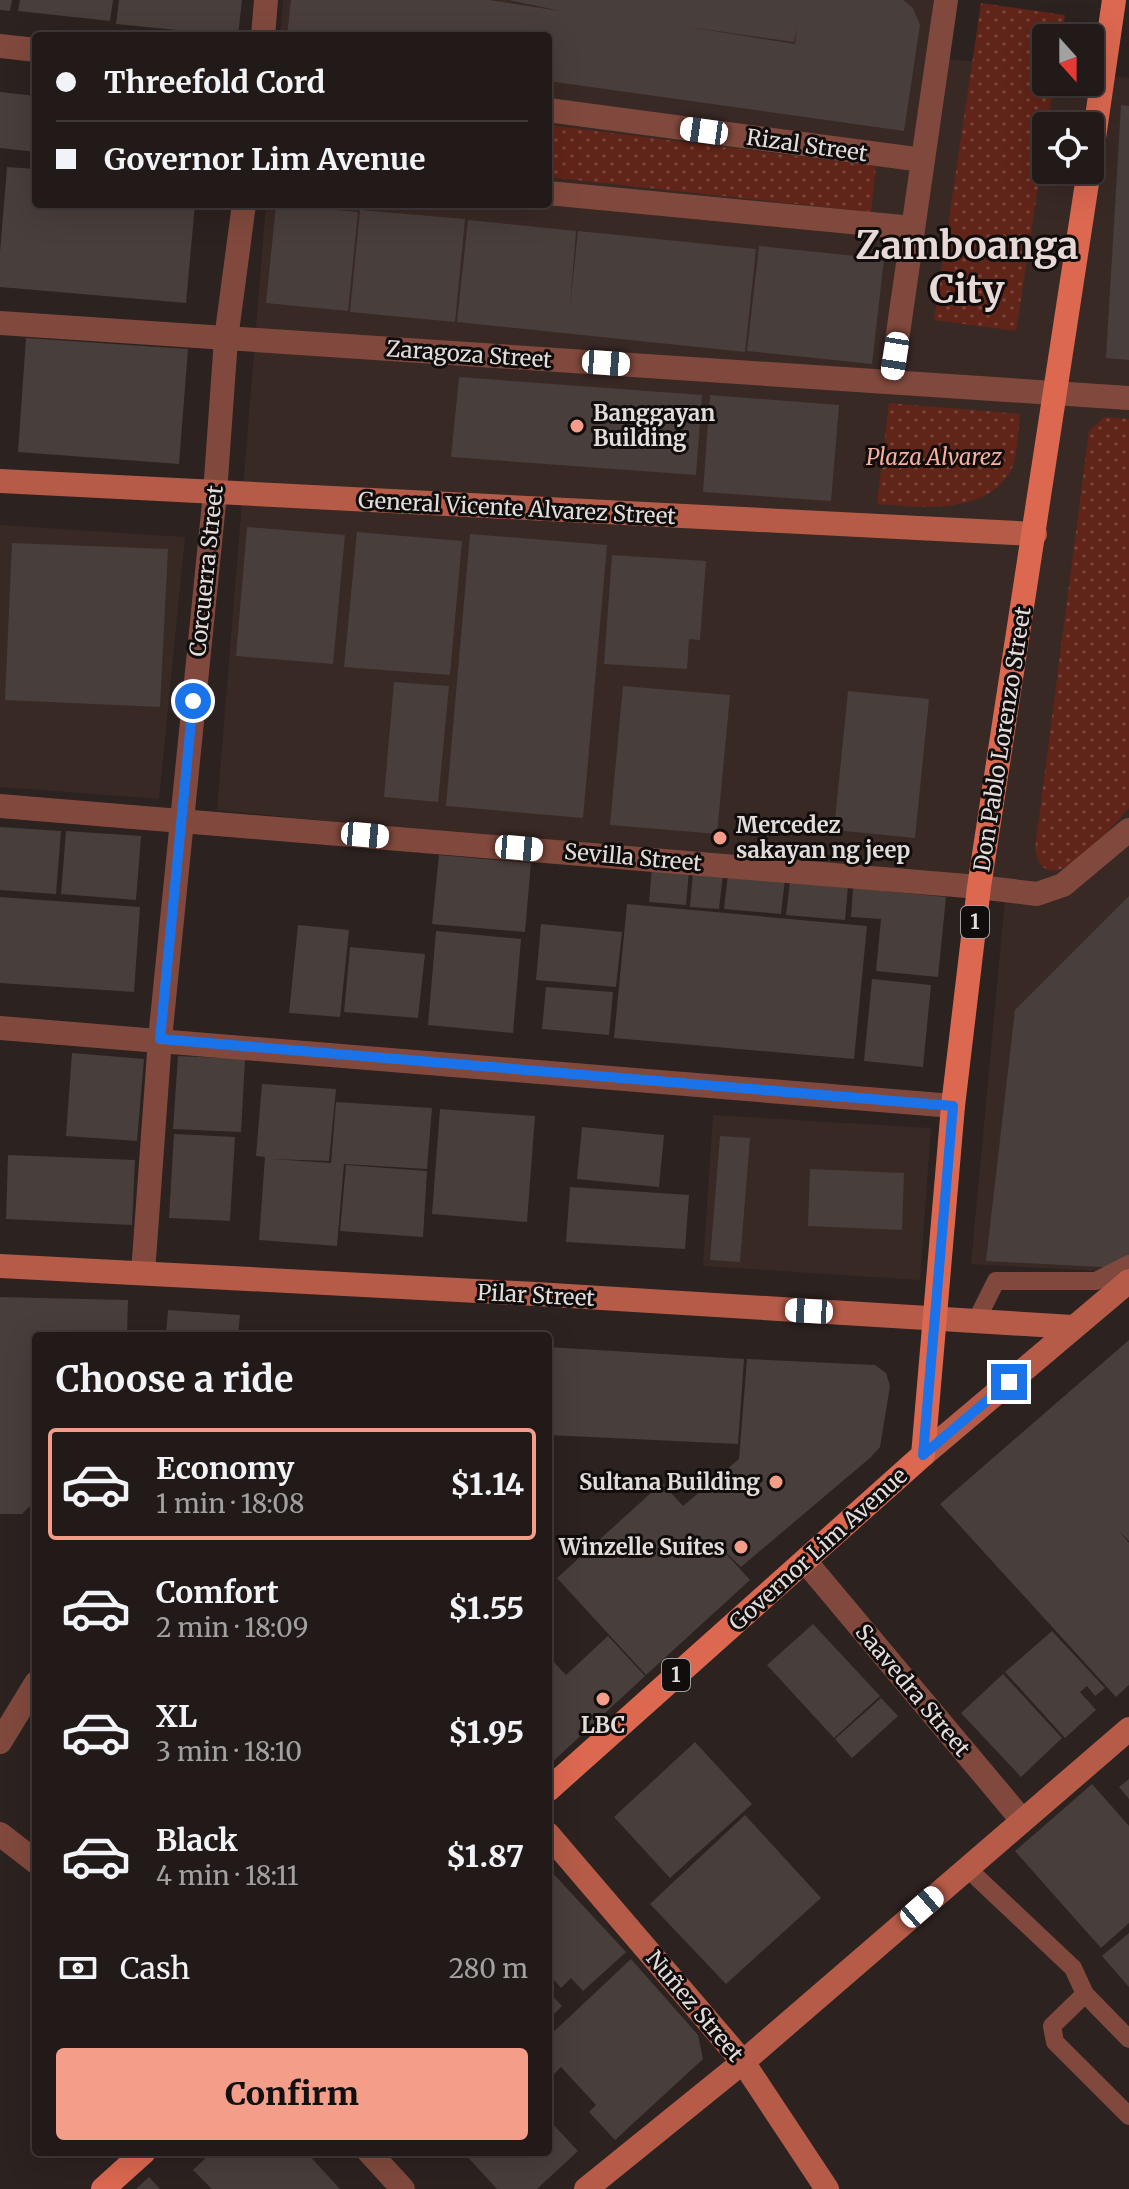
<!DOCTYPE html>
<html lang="en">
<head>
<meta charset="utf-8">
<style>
	:root { --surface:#211a18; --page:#2d2725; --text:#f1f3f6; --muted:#a2a1a2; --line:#3e3837; --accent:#f49e8a }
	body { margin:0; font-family:Merriweather,serif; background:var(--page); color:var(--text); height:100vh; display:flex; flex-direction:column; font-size:30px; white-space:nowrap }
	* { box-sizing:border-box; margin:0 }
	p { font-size:26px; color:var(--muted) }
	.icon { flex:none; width:44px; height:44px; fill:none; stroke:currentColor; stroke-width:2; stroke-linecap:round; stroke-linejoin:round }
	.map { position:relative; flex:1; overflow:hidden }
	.details { position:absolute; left:32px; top:1332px; width:520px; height:824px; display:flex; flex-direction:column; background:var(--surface); border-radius:8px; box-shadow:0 8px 32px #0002,0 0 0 2px var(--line) }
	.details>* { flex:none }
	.guide { position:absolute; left:32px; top:32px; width:520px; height:176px; border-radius:8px; box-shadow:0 8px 32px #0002,0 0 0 2px var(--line); display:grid; align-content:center; height:176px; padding:0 24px; background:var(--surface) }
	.needle { width:52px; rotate:159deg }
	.controls { position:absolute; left:1032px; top:24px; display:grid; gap:16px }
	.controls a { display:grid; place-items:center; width:72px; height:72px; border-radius:8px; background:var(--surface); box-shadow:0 8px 32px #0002,0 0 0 2px var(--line); font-size:40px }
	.end { position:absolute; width:36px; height:36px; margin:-18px; border:10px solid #1a73e8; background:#fff; box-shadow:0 0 0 4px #fff }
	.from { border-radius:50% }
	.car { position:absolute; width:24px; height:48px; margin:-24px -12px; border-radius:10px; box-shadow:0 0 6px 2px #0007; background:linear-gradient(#fff 24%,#345 0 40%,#fff 0 76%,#345 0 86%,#fff 0) }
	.guide b { display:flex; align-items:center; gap:28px; height:76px; font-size:30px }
	.guide b+b { border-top:2px solid var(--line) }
	.guide i { width:20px; height:20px; background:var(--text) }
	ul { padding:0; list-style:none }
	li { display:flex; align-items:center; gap:24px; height:112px; margin:0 16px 12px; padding:0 8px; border:4px solid transparent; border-radius:8px }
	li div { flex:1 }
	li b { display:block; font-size:30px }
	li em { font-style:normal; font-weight:800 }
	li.selected { border-color:var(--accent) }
	li>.icon { width:72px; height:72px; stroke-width:1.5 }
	h2 { padding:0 24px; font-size:36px; line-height:96px }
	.pay { display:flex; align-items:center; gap:20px; height:88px; padding:0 24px; font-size:30px }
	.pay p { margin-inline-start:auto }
	.cta { display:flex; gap:16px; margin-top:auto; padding:16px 24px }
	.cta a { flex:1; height:92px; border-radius:8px; background:var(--accent); color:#111; font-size:32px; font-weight:800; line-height:92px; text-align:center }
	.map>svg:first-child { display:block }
</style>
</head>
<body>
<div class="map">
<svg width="1129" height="2189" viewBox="0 0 1129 2189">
	<defs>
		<pattern id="park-dots" width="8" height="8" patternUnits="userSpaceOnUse" patternTransform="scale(2)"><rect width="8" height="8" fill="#612418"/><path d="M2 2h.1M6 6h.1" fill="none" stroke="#774339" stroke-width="1.8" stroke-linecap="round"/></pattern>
	</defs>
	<rect width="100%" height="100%" fill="#2c2220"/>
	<g fill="#392925" fill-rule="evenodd">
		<path d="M283,0H933L928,57L1046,69V82H1090V74L1129,78V1273L971,1264L1006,888L217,810L266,204H548V36H280ZM1046,126H1090V170H1046Z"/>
		<path d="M0,525L185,537L159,799L0,787Z"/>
		<path d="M713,1115L931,1128L920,1280L703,1266Z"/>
	</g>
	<g fill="url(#park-dots)">
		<path d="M981,3L1065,15L1061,38H1046V82H1054L1016,331L934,320Z"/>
		<path d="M548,125L876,166L871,212L548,177Z"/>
		<path d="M889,403L1020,414C1018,431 1018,455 1011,470C986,516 919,507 877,504Z"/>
		<path d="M1105,417L1129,419V808C1114,824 1046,910 1035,849L1089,431Z"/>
	</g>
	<g fill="#483e3b" fill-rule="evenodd">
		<path d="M0,0H12L10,11L0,10Z"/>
		<path d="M20,0H113L110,21L18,11Z"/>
		<path d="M119,0H242L238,36L116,24Z"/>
		<path d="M291,0H489L561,11L509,0H903L913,8L920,25L904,131L548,81V36H360V28L359,36H287ZM682,26L794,42L797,28L795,44Z"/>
		<path d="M0,92L36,96V152L0,148Z"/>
		<path d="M1121,105L1129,106V360L1106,358Z"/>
		<path d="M7,167L36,169V204H195L186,303L0,287V252Z"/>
		<path d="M276,205L358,212L348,311L266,303Z"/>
		<path d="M360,210L465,219L455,322L350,312Z"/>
		<path d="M468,220L576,231L570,307L578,231L756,249L745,352L457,322Z"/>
		<path d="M759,246L884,259L872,364L747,351Z"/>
		<path d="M26,338L188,349L179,464L18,452Z"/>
		<path d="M459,377L702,395L696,475L451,457Z"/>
		<path d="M710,395L839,405L831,501L703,492Z"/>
		<path d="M247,527L345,535L333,664L236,656Z"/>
		<path d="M357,532L462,541L450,675L344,667Z"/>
		<path d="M470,534L607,545L583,818L446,806Z"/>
		<path d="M12,543L168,549L160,707L5,700Z"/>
		<path d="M612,555L706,561L700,640L689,639L687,669L604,664Z"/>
		<path d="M394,682L449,686L438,802L384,797Z"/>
		<path d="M623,686L730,695L717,834L610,825Z"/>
		<path d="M848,691L929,699L915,838L834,830Z"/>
		<path d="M0,827L61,831L56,894L0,890Z"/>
		<path d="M66,831L141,836L136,900L61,894Z"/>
		<path d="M439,855L531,863L525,932L432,924Z"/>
		<path d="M652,867L689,871L686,905L649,902Z"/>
		<path d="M693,871L723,874L719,909L690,907Z"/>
		<path d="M728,874L785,879L781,914L724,909Z"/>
		<path d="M790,881L848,886L845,920L786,915Z"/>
		<path d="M853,888L946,897L938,977L876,971L881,919L851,917Z"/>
		<path d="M1129,896V1260L1120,1268L986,1261L1015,1010Z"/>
		<path d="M0,897L140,907L134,992L0,983Z"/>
		<path d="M627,904L867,926L854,1059L614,1038Z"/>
		<path d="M541,924L622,932L616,987L536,980Z"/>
		<path d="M298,925L349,930L340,1017L289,1013Z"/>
		<path d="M436,931L521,939L513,1033L428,1025Z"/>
		<path d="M350,947L425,954L418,1018L344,1012Z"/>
		<path d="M872,979L931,985L923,1067L864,1061Z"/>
		<path d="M546,987L613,992L609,1035L542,1029Z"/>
		<path d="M72,1053L144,1059L137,1141L66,1136Z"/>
		<path d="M178,1056L245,1059L241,1132L173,1129Z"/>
		<path d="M262,1084L336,1089L329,1161L272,1159L331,1163L336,1102L432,1108L427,1169L344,1164L337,1246L259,1240L265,1157L256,1156Z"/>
		<path d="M440,1109L535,1116L527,1222L432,1214Z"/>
		<path d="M582,1127L664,1135L659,1187L577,1179Z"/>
		<path d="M174,1134L235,1137L230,1221L169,1218Z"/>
		<path d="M720,1136L750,1138L740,1262L710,1260Z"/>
		<path d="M8,1155L135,1160L132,1225L6,1219Z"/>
		<path d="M346,1165L427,1171L423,1237L340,1231Z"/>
		<path d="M810,1169L904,1173L902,1230L808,1226Z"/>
		<path d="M570,1187L689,1195L685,1249L566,1242Z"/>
		<path d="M0,1297L128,1300L127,1336H36V1500L22,1514H0Z"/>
		<path d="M168,1310L240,1315L238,1336H166Z"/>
		<path d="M328,1332L352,1334V1336H326Z"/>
		<path d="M1129,1340V1541L1118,1530L1129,1543V1685L1116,1697L940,1504Z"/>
		<path d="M548,1347L744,1359L738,1444L548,1435Z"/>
		<path d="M747,1359L875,1365L886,1373L890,1386L880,1447L870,1458L741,1567L720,1547L750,1580L646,1675L557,1578L662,1483L683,1506L739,1459Z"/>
		<path d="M813,1624L880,1696L834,1738L767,1665Z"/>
		<path d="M1052,1631L1105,1688L1095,1696L1087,1686L1080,1692L1096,1710L1065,1738L1005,1672Z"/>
		<path d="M608,1636L645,1676L548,1766V1656L566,1675Z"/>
		<path d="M1003,1674L1062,1738L1021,1777L961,1713Z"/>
		<path d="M881,1698L898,1716L852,1758L835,1739Z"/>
		<path d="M695,1742L752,1804L670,1878L614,1817Z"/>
		<path d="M1129,1779V1799L1119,1787Z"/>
		<path d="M1092,1784L1129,1826V1923L1101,1948L1015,1851Z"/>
		<path d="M745,1815L821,1898L726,1984L650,1904Z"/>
		<path d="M548,1868L626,1952L583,1991L571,1978L561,1988L548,1973Z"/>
		<path d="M1129,1933V1987L1102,1956Z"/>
		<path d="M631,1959L698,2035L703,2059L615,2140L589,2112L596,2105L561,2067L552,2076L548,2072V2037Z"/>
		<path d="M548,1991L562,2006L548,2020Z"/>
		<path d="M548,2119L578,2151L537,2189H497L463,2152H548Z"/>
		<path d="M212,2152H306L340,2189H212L193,2170Z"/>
		<path d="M149,2177L160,2189H136Z"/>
	</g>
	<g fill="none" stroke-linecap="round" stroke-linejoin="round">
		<g stroke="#81493d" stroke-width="18">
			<path d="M976,1321L996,1281H1096L1129,1264"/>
			<path d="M967,1868L1073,1968L1085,1994L1129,2039"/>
			<path d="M1085,1994L1052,2026L1055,2042L1129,2116"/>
		</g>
		<g stroke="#81493d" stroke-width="24">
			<path d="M263,36L266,0"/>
			<path d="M0,46L36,50"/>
			<path d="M548,110L923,160"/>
			<path d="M548,193L913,228"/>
			<path d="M0,323L1129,398"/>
			<path d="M891,382L946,0"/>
			<path d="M0,806L979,887L1037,894L1063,885L1129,830"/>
			<path d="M0,1028L953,1106"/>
			<path d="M143,1273L160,1039L215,493L226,339L244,204"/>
			<path d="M805,1561L1022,1820"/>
			<path d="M0,1742L36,1683"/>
			<path d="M0,1834L36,1862"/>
			<path d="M369,2152L403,2189"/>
		</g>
		<g stroke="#b55b48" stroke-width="24">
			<path d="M0,481L1035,534"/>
			<path d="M0,1266L536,1294L1073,1327"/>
			<path d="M923,1455L1129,1281"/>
			<path d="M548,1834L743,2062L827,2189"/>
			<path d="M586,2189L743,2062L1129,1729"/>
		</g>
		<g stroke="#dc6850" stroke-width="24">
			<path d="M1090,165L1114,0"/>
			<path d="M548,1790L923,1455L953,1106L979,887L1089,170"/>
			<path d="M103,2189L144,2152"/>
		</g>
	</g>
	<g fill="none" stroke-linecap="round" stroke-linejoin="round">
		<path stroke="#1a73e8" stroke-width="10" d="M193,701L160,1039L953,1106L923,1455L1009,1382"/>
	</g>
	<g fill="#f49e8a" stroke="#110d0c" stroke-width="3">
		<circle cx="577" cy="426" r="8"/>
		<circle cx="720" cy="838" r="8"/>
		<circle cx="776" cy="1482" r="8"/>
		<circle cx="741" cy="1547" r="8"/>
		<circle cx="603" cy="1699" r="8"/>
	</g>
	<g text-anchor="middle" stroke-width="6" stroke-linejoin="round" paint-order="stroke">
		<g fill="#110d0c" stroke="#a39e9c" stroke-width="2">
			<rect x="961" y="906" width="28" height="32" rx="6"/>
			<rect x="662" y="1659" width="28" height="32" rx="6"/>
		</g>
		<g font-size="20" font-weight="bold" fill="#e2dcda">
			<text x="975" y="929">1</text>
			<text x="676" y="1682">1</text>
		</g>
		<g font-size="22" fill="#e2dcda" stroke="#110d0c">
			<text transform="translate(807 145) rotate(8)" y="8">Rizal Street</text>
			<text transform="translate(469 354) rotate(4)" y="8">Zaragoza Street</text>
			<text transform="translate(517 508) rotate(3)" y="8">General Vicente Alvarez Street</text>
			<text transform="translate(206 571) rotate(-84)" y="8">Corcuerra Street</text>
			<text transform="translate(1002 739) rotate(-81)" y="8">Don Pablo Lorenzo Street</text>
			<text transform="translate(633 857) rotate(5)" y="8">Sevilla Street</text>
			<text transform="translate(536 1295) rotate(3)" y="8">Pilar Street</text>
			<text transform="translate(818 1549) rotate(-42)" y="8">Governor Lim Avenue</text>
			<text transform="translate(913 1690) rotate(50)" y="8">Saavedra Street</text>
			<text transform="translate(695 2006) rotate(50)" y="8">Nuñez Street</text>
		</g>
		<g font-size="22" font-weight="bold" fill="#e2dcda" stroke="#110d0c" text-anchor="start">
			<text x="593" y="421">Banggayan<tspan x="593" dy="25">Building</tspan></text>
			<text x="736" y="833">Mercedez<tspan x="736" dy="25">sakayan ng jeep</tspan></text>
			<text x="760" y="1490" text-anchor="end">Sultana Building</text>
			<text x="725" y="1555" text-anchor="end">Winzelle Suites</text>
			<text x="603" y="1733" text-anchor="middle">LBC</text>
		</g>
		<g font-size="22" font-style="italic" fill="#f7af9f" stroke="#110d0c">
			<text x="934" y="465">Plaza Alvarez</text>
		</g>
		<g font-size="38" font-weight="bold" fill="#e7dad6" stroke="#110d0c">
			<text x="967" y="259">Zamboanga<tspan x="967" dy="44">City</tspan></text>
		</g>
	</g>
</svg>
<div class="controls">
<a><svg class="needle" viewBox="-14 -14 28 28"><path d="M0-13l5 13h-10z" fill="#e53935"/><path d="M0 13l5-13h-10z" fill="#a2a1a2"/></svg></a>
<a><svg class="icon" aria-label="locate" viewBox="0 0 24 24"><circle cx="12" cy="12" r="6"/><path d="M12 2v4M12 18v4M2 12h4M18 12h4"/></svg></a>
</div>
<i class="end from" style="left:193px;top:701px"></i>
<i class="end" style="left:1009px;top:1382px"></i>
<i class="car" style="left:704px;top:131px;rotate:278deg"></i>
<i class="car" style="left:895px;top:356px;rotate:189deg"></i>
<i class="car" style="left:606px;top:363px;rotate:94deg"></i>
<i class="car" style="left:365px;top:835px;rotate:95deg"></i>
<i class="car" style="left:519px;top:848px;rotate:95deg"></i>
<i class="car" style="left:809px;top:1311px;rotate:273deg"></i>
<i class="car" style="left:922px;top:1907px;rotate:49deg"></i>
<div class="guide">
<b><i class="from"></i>Threefold Cord</b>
<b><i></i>Governor Lim Avenue</b>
</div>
<section class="details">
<h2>Choose a ride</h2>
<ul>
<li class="selected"><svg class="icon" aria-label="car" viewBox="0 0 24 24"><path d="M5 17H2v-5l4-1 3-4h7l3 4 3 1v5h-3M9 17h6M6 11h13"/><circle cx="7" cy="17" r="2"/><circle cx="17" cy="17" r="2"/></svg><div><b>Economy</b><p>1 min · 18:08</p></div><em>$1.14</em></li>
<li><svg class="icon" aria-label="car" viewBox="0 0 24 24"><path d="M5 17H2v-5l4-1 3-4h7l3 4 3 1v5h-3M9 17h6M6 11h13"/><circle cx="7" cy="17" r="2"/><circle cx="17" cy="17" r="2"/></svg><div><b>Comfort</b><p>2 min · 18:09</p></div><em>$1.55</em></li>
<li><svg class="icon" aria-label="car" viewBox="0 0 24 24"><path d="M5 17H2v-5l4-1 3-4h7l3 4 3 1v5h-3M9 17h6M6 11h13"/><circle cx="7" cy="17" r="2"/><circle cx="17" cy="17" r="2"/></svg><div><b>XL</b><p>3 min · 18:10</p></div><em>$1.95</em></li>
<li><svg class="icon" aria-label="car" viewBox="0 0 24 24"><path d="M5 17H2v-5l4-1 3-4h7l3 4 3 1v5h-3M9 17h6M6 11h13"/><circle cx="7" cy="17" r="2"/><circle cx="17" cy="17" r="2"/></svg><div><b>Black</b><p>4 min · 18:11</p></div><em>$1.87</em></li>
</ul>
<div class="pay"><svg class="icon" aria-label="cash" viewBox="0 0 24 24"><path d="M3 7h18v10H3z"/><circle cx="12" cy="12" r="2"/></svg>Cash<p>280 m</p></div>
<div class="cta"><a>Confirm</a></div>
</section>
</div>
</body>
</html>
